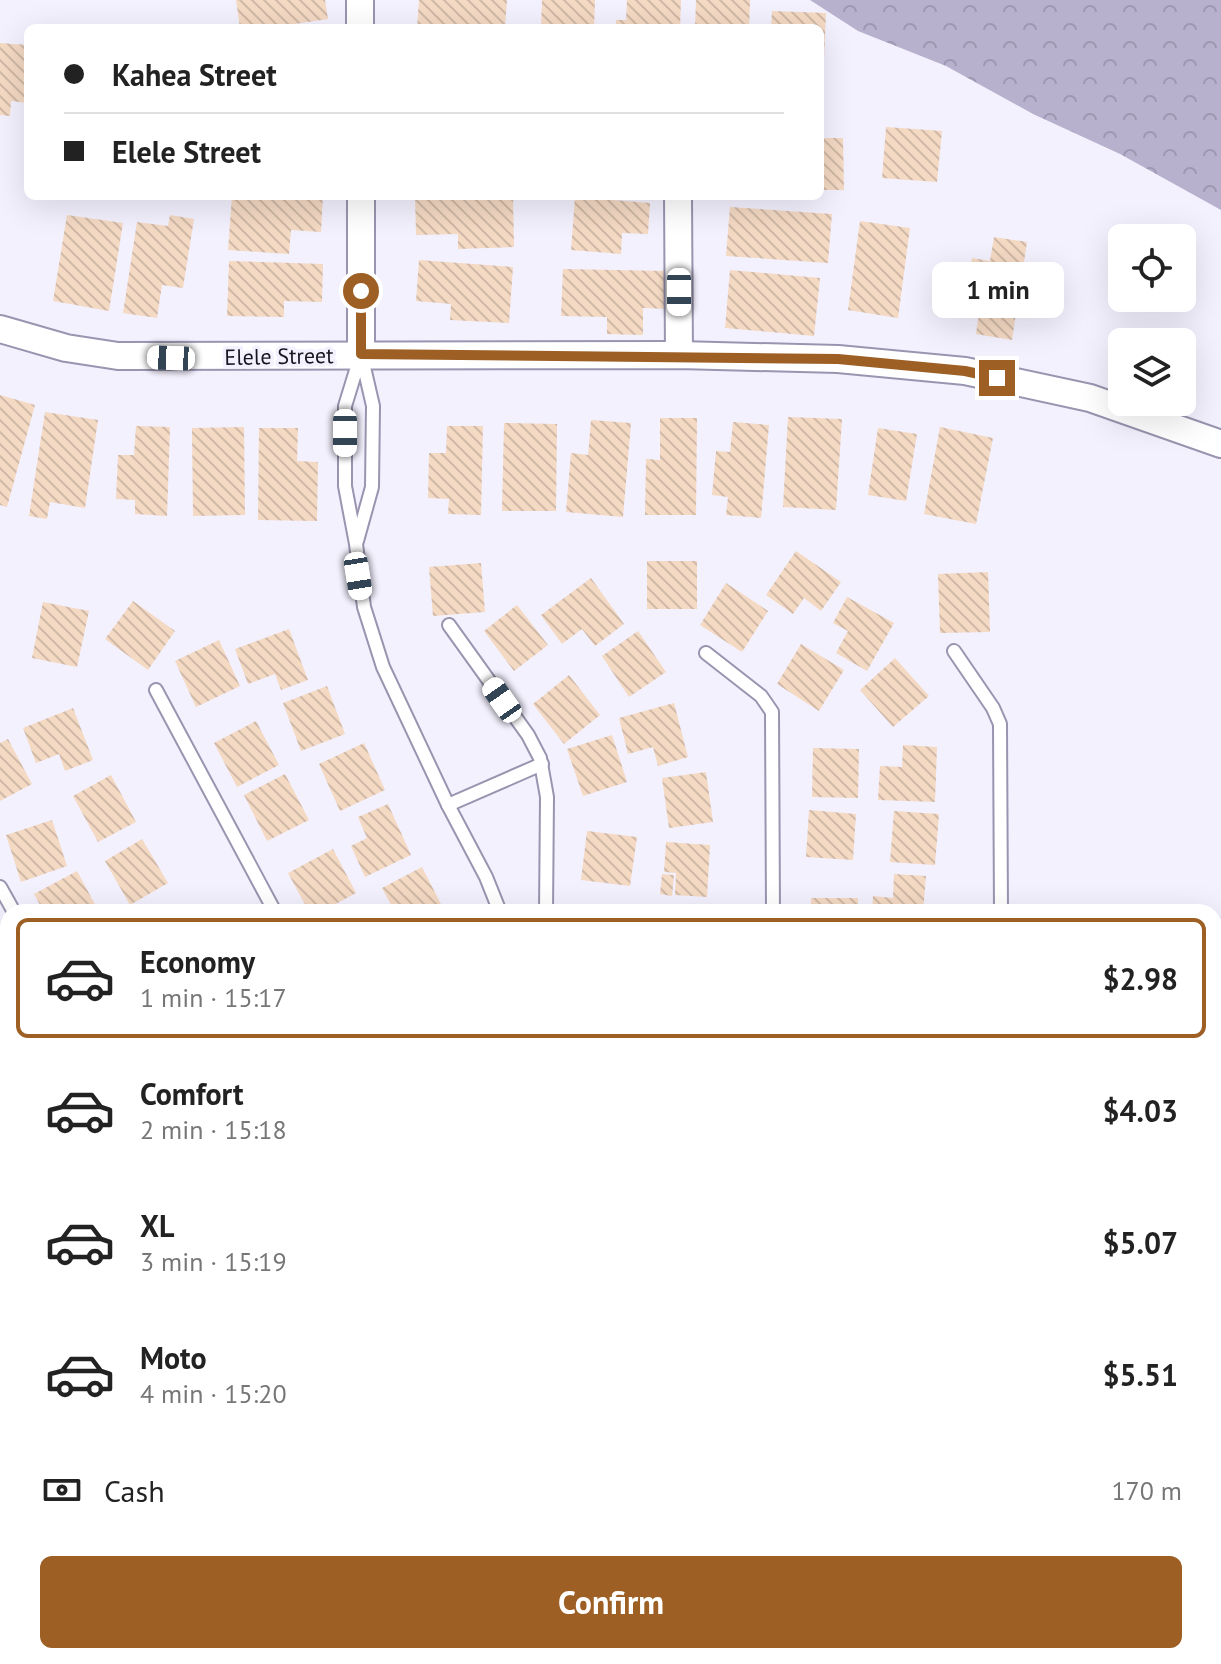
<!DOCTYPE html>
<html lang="en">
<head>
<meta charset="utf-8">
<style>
	:root { --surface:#fff; --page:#f2f2f2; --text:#222; --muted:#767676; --line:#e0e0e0; --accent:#9d5f24 }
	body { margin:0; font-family:"PT Sans",sans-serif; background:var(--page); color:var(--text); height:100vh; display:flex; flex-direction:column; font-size:30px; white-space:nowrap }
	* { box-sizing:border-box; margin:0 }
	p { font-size:26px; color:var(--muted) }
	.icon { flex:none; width:44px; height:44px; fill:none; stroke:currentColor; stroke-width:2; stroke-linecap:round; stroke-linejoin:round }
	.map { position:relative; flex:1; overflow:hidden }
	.details { position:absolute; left:0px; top:904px; width:1222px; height:760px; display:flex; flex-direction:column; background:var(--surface); border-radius:24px 24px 0 0; box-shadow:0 8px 32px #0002 }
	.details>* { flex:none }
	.guide { position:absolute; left:24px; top:24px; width:800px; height:176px; border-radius:12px; box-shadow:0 8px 32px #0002; display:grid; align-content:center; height:176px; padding:0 40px; background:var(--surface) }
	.controls { position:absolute; left:1108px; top:224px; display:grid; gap:16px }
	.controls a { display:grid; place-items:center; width:88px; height:88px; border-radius:12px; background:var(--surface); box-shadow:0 8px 32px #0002; font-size:40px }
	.end { position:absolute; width:36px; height:36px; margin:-18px; border:10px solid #9d5f24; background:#fff; box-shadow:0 0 0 4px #fff }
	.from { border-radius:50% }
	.bubble { position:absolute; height:56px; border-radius:12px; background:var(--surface); box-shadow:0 8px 32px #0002; font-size:26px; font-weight:700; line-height:56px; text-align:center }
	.car { position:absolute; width:24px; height:48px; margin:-24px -12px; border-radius:10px; box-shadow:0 0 6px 2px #0007; background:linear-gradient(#fff 24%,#345 0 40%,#fff 0 76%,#345 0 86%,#fff 0) }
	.guide b { display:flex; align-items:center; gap:28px; height:76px; font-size:30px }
	.guide b+b { border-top:2px solid var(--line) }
	.guide i { width:20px; height:20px; background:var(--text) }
	ul { padding:14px 0 0; list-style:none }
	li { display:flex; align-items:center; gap:24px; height:120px; margin:0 16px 12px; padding:0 24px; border:4px solid transparent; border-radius:12px }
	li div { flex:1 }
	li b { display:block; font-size:30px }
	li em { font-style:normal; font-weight:700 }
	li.selected { border-color:var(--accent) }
	li>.icon { width:72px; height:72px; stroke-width:1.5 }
	.pay { display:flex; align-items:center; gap:20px; height:88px; padding:0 40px; font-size:30px }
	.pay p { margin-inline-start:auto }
	.primary-button { display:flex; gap:16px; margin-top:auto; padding:16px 40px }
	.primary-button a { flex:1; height:92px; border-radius:12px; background:var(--accent); color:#fff; font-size:32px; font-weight:700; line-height:92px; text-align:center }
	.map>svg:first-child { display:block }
</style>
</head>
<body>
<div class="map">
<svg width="1221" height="1664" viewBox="0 0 1221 1664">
	<defs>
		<pattern id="forest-crowns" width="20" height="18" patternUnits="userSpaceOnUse" patternTransform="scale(2)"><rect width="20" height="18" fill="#b8b1ce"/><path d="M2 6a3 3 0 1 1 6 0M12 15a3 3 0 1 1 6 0" fill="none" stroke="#9d97b1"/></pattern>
		<pattern id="building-back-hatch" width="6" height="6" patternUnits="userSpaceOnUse" patternTransform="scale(2)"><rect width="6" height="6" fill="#f4d9c3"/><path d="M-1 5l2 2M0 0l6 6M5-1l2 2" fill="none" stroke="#d0b9a7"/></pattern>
	</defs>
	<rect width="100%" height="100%" fill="#f4f1fe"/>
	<g fill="url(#forest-crowns)">
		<path d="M810,0H1221V210L1120,154L1033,114L946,66L858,31Z"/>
		<path d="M1214,1196L1221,1200V1664H0V1319L8,1318V1656H1214Z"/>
	</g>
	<g fill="url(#building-back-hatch)">
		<path d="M236,0H325L328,19L268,28H240Z"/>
		<path d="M419,0H507L505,28H417Z"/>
		<path d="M542,0H595L594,28H541Z"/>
		<path d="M627,0H681L680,28H616V20H626Z"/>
		<path d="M696,0H750L749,28H695Z"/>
		<path d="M772,11L826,13L823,82H820V28H771Z"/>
		<path d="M0,43L28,45V103L11,101L10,116L0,115Z"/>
		<path d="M886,127L942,131L937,182L882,178Z"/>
		<path d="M820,138H843L844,190H820Z"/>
		<path d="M232,196H323L321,232L291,230L289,254L228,250Z"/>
		<path d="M415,196H513L514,247L458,249V234L416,235Z"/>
		<path d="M575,197L650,203L648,234L622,233L621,254L571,250Z"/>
		<path d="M730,207L832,214L828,263L726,256Z"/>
		<path d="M67,215L123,223L109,311L53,301Z"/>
		<path d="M170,215L194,219L183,288L162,285L157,318L123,313L137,222L168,226Z"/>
		<path d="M860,221L910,228L898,318L848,310Z"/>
		<path d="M994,237L1027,242L1012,340L976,334L980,306L964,303L972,258L990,261Z"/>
		<path d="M419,260L513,267L509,323L450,320L451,304L416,301Z"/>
		<path d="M229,261L323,264L322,302L284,301V317L227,316Z"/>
		<path d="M563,269L668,271L667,309L643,308V335L607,334V317L561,316Z"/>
		<path d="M730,270L820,278L814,336L725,328Z"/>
		<path d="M0,395L35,405L7,507L0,505Z"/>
		<path d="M45,412L98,420L85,508L50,502L47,519L29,516Z"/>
		<path d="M788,417L842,419L836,510L783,507Z"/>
		<path d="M660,418H697L696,515H645L646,459L660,460Z"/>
		<path d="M591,420L631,423L623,517L566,512L571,453L588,455Z"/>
		<path d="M733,422L769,425L761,518L726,515L728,497L712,495L716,451L730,452Z"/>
		<path d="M504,423L557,424L556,511H502Z"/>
		<path d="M136,426L170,427L167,516L135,514V500L116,499L118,455H134Z"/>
		<path d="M447,426H483L481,515L448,514L449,499L428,498L429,453H446Z"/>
		<path d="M244,427L245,515L193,516L192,428Z"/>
		<path d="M940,427L993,438L976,524L924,514Z"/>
		<path d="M259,428H298L297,461L318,462L317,521L258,520Z"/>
		<path d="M878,428L917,434L906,501L868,495Z"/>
		<path d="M796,551L841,582L821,611L804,598L793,614L766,595Z"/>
		<rect x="647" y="561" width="50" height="48"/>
		<path d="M481,563L485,612L433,616L429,567Z"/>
		<path d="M988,572L990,632L940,633L938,574Z"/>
		<path d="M591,578L624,624L595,646L582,629L562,644L541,615Z"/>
		<path d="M726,583L768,611L742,652L700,625Z"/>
		<path d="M847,597L894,623L867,671L836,653L848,631L833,623Z"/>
		<path d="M133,601L175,631L148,670L105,639Z"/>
		<path d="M43,602L89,611L77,667L32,658Z"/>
		<path d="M517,605L548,645L514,671L484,631Z"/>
		<path d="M289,629L308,680L281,690L275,674L248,684L235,649Z"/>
		<path d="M638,631L666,672L629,697L602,656Z"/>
		<path d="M219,640L240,686L196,707L175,661Z"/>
		<path d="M801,644L844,670L819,711L777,684Z"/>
		<path d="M895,658L929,696L893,727L860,690Z"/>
		<path d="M569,675L600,715L564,744L533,704Z"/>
		<path d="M327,686L345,734L301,751L283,703Z"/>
		<path d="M674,703L688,757L658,766L653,747L628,754L619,718Z"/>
		<path d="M73,708L93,760L65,771L59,754L36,763L23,728Z"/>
		<path d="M256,721L279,765L237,787L214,743Z"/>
		<path d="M612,735L627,782L583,796L567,749Z"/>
		<path d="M8,739L32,784L0,801V743Z"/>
		<path d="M364,743L385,790L340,811L319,764Z"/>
		<path d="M903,745L937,747L935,802L878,800L880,766L902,767Z"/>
		<path d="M813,748L859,749L858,798L812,797Z"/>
		<path d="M706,772L713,822L669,828L662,778Z"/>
		<path d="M285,774L309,820L267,841L244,795Z"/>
		<path d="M111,775L136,822L98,842L73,796Z"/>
		<path d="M388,804L411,855L365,877L351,846L367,838L358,817Z"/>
		<path d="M809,810L856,814L853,860L806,857Z"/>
		<path d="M894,811L939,814L935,865L890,862Z"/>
		<path d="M52,820L67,866L21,882L6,835Z"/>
		<path d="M587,831L637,837L630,886L581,880Z"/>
		<path d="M142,839L168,883L130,905L105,861Z"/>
		<path d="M666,842L710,845L707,897L675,895L676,873L664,872Z"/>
		<path d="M333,849L356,893L321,912H309L288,873Z"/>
		<path d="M422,867L445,912H395L382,888Z"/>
		<path d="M77,871L99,912H44L34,894Z"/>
		<path d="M662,874L674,875L672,896L660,894Z"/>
		<path d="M894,874L926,876L923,912H872L873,896L893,898Z"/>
		<rect x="811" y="898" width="47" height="14"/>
		<path d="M666,907L697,908V912H666Z"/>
		<path d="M8,1030V1085L3,1087L0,1081V1033Z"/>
	</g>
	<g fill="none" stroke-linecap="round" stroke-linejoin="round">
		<defs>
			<g id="lane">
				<path d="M361,354L345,406V486L356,544L364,607L383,667L448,805L486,877L500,912"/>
				<path d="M357,541L372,487L373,406L361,354"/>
				<path d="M449,625L528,735L540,758L547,797L546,912"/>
				<path d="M954,651L993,708L1000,724L1001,912"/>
				<path d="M706,653L761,696L772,712L773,912"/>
				<path d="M156,690L275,912"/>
				<path d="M448,805L542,764"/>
				<path d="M0,887L14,912"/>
				<path d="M1214,1061L1221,1066"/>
				<path d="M0,1198L8,1194"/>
			</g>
			<g id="street">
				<path d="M360,0V28"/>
				<path d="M361,196V354"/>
				<path d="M678,196L679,355"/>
				<path d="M0,329L66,348L118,356L679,355L838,359L965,371L1090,398L1221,444"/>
			</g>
		</defs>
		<use href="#lane" stroke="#9a94b0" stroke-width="16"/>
		<use href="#street" stroke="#9a94b0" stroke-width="30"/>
		<use href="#lane" stroke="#fff" stroke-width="12"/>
		<use href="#street" stroke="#fff" stroke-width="26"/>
	</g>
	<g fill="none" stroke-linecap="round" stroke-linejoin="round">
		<path stroke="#9d5f24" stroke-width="10" d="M361,291V354L838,359L965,371L997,378"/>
	</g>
	<g text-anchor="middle" stroke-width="7" stroke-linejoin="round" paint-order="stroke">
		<g font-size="22" fill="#181520" stroke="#f4f1fe">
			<text transform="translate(279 356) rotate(-1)" y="8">Elele Street</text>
		</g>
	</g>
</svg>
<div class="controls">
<a><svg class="icon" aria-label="locate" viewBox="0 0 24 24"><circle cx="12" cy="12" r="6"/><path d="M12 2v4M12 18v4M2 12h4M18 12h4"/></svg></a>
<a><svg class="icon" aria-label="layers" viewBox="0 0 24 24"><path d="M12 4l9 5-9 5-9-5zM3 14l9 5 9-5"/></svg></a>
</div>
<i class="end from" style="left:361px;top:291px"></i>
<i class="end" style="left:997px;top:378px"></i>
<div class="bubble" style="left:932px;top:262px;width:132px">1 min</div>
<i class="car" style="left:679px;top:292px;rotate:180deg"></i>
<i class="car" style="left:171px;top:358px;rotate:272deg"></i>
<i class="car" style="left:345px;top:433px;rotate:180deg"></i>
<i class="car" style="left:358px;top:576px;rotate:171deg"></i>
<i class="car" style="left:502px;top:700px;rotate:325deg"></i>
<div class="guide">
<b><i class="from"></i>Kahea Street</b>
<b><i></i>Elele Street</b>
</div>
<section class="details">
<ul>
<li class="selected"><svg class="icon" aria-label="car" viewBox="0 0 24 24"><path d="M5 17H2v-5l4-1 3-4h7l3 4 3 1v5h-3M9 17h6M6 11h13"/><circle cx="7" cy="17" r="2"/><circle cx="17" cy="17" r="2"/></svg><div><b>Economy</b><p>1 min · 15:17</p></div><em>$2.98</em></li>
<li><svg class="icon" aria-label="car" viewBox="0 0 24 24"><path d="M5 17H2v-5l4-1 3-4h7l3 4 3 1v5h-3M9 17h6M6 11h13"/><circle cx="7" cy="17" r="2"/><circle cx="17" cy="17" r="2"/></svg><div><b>Comfort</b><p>2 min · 15:18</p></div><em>$4.03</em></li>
<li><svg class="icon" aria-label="car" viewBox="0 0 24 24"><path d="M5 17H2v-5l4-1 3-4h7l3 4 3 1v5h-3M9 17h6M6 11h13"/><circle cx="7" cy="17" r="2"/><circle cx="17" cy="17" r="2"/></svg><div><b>XL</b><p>3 min · 15:19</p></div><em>$5.07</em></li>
<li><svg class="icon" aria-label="car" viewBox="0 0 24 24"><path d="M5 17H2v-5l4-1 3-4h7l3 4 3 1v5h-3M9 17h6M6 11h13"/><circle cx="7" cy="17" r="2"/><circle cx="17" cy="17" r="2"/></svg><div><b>Moto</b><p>4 min · 15:20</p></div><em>$5.51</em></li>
</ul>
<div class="pay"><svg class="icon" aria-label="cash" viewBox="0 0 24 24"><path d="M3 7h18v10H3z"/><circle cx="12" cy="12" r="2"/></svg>Cash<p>170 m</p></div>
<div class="primary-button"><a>Confirm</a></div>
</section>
</div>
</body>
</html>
